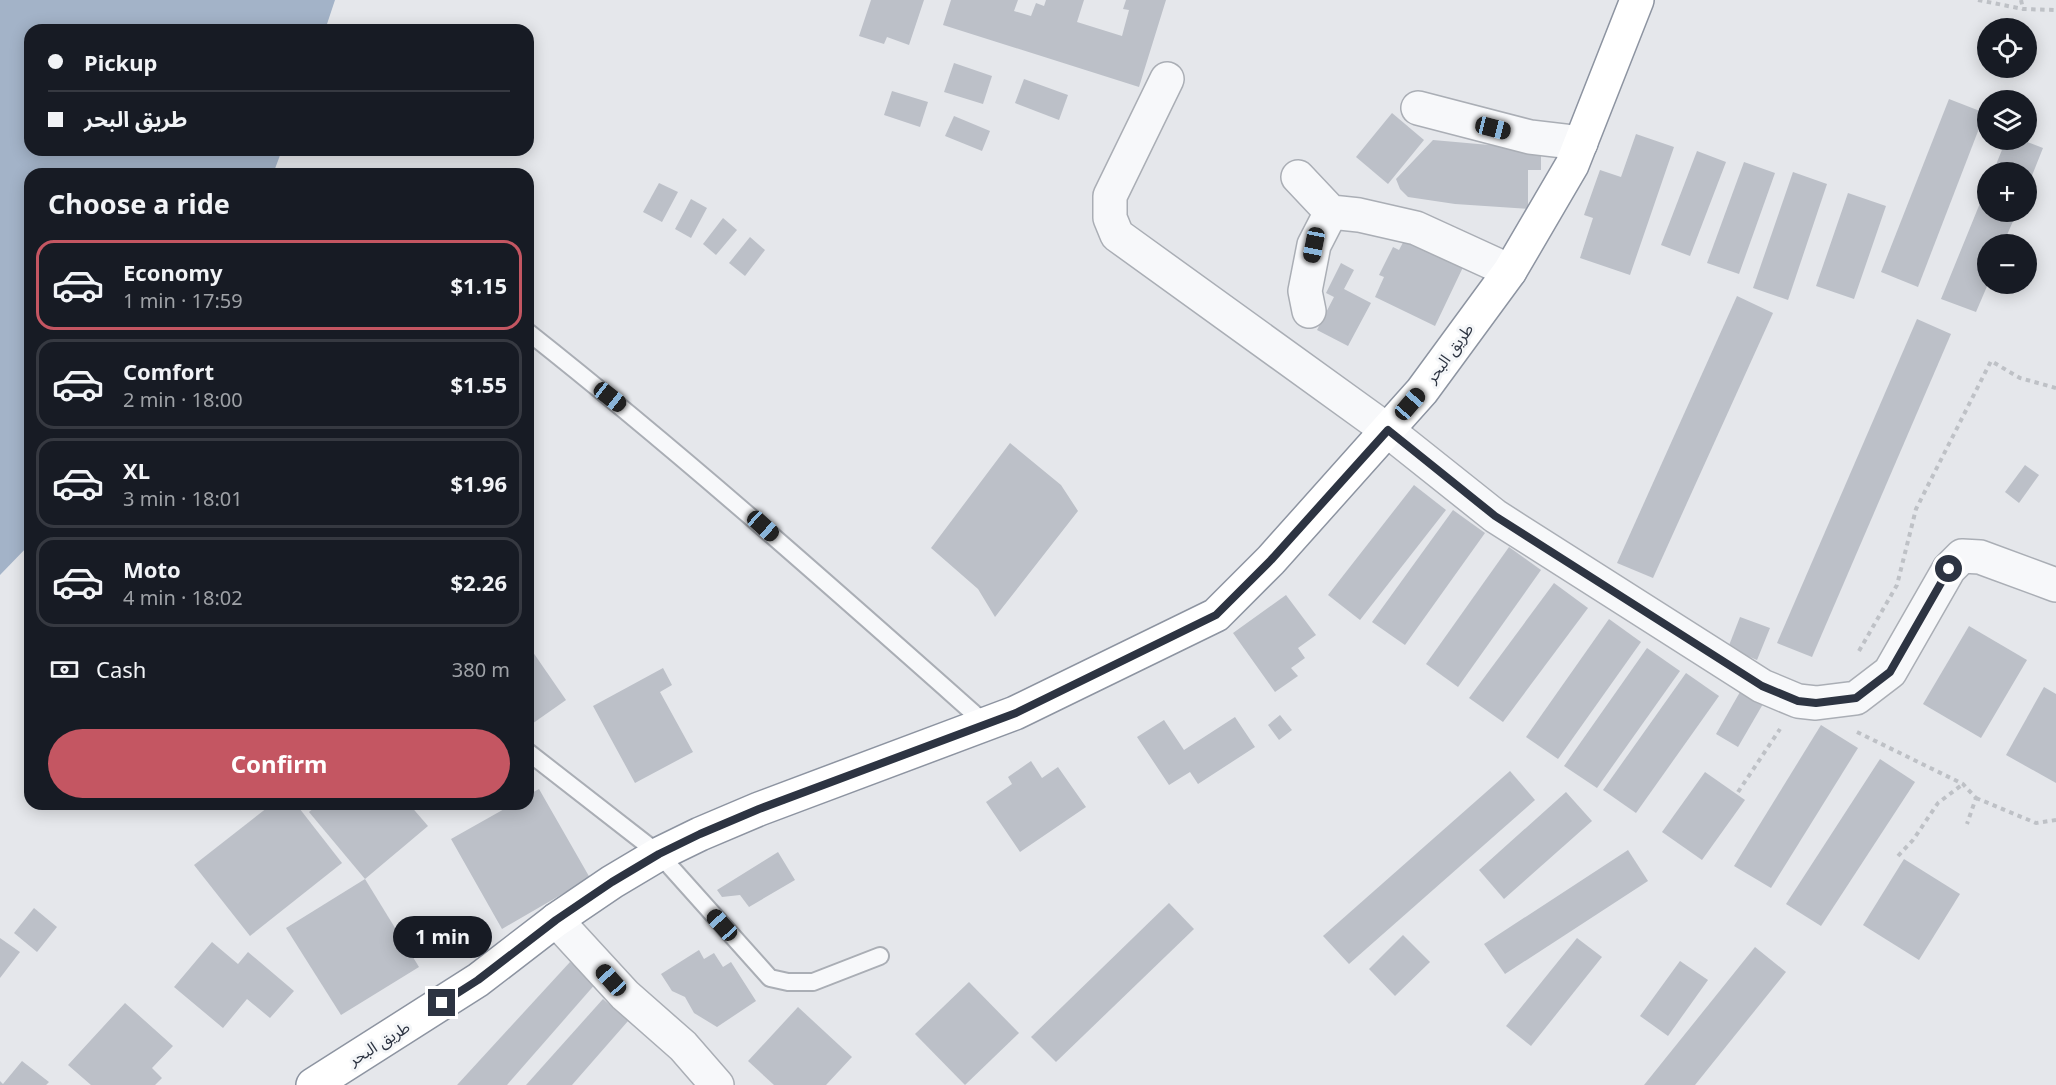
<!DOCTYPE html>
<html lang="en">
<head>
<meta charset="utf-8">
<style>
	:root { --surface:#171b24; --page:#20242c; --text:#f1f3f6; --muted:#9ea1a6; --line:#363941; --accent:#c45662 }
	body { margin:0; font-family:"Noto Sans","Noto Sans Arabic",sans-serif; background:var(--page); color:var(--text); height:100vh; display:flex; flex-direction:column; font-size:22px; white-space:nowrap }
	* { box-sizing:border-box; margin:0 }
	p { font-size:20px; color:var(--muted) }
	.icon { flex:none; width:33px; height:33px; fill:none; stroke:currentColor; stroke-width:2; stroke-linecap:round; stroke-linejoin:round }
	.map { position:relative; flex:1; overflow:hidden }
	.sheet { position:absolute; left:24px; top:168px; width:510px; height:642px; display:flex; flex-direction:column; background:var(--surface); border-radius:18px; box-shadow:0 3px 15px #0003 }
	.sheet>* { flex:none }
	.guide { position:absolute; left:24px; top:24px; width:510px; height:132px; border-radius:18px; box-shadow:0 3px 15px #0003; display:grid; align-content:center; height:132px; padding:0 24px; background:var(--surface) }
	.fabs { position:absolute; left:1977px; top:18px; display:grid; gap:12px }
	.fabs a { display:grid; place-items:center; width:60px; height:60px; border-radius:50%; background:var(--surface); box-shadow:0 3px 15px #0003; font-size:30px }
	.end { position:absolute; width:27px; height:27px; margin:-14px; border:8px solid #2d3442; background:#fff; box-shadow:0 0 0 3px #fff }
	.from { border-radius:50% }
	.bubble { position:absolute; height:42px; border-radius:21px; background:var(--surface); box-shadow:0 3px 15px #0003; font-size:20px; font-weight:700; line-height:42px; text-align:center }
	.car { position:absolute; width:18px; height:36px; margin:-18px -9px; border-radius:8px; box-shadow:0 0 4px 2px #0007; background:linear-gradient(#222 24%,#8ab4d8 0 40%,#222 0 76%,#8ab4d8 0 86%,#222 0) }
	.guide b { display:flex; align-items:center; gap:21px; height:57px; font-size:22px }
	.guide b+b { border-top:2px solid var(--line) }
	.guide i { width:15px; height:15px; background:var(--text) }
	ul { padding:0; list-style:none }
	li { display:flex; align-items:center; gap:18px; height:90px; margin:0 12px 9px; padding:0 12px; border:3px solid var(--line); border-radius:18px }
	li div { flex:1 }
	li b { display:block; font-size:22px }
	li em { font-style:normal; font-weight:700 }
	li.active { border-color:var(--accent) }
	li>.icon { width:54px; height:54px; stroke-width:1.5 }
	h2 { padding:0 24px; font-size:27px; line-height:72px }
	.pay { display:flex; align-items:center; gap:15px; height:66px; padding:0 24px; font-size:22px }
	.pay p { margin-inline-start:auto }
	.cta { display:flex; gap:12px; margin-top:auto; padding:12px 24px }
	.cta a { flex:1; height:69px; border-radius:36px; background:var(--accent); color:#fff; font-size:24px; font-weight:700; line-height:69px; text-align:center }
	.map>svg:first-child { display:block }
</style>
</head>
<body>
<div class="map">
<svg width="2056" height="1085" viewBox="0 0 2056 1085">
	<rect width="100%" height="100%" fill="#e5e7eb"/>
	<path fill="#a3b3c8" d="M0,0H335L325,30H30V150H282L273,174H30V544L0,575Z"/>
	<g fill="#bcc0c8">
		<path d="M871,0H924L909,45L887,37L884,44L859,36Z"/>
		<path d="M951,0H1018L1014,11L1031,16L1036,3L1044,6L1046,0H1084L1077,22L1122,36L1129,10L1123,9L1126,0H1166L1139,87L943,25Z"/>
		<path d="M954,63L992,76L983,104L944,92Z"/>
		<path d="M1024,79L1068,95L1059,120L1015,103Z"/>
		<path d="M892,91L928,102L920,127L884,115Z"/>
		<path d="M1949,99L1985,113L1918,287L1881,272Z"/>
		<path d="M1392,113L1424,140L1388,184L1356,157Z"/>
		<path d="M954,116L990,131L982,151L945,136Z"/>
		<path d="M1636,134L1674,147L1630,275L1580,258L1593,218L1584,215L1600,170L1621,177Z"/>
		<path d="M1433,140L1533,149L1541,154V170H1528V209L1455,204L1408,197L1400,189L1396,179Z"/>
		<path d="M2006,140H2022L2043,148L2027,188L2026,172H1993Z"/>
		<path d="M1697,151L1726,162L1690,256L1661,245Z"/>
		<path d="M1744,162L1775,173L1739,274L1707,263Z"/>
		<path d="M1793,172L1827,184L1788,300L1753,288Z"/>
		<path d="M659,183L678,192L662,222L643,212Z"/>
		<path d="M1987,186L1988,212H2017L2003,244H1988V284L1976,312L1941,299Z"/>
		<path d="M1848,193L1886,206L1854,299L1816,286Z"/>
		<path d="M691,199L707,208L691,238L675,229Z"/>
		<path d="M723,218L737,230L716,255L703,244Z"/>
		<path d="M1407,235L1465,263L1435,326L1375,297L1384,277L1379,275L1393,247L1399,250Z"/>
		<path d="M750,237L765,250L745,276L729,263Z"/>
		<path d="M1341,263L1354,270L1344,289L1371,303L1348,346L1317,330L1334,297L1326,293Z"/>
		<path d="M1737,296L1773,313L1653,578L1617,563Z"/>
		<path d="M1917,319L1951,334L1812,657L1777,643Z"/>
		<path d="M1010,443L1061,485L1078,511L995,617L978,589L931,548Z"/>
		<path d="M2025,465L2039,475L2019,503L2005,492Z"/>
		<path d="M1414,485L1446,510L1360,620L1328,595Z"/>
		<path d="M1453,510L1485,533L1405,645L1372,622Z"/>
		<path d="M1509,547L1541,570L1458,687L1426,664Z"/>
		<path d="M1554,583L1588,608L1503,722L1469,698Z"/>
		<path d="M1286,595L1316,635L1298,648L1305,658L1291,668L1298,676L1275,692L1233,633Z"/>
		<path d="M1740,617L1770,628L1757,660L1728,648Z"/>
		<path d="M1609,619L1641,642L1558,759L1526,737Z"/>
		<path d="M1969,626L2027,660L1981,738L1923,704Z"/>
		<path d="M528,645L566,700L529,726L528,724Z"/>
		<path d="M1647,648L1680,671L1597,788L1564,766Z"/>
		<path d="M663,668L672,685L660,692L693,752L635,783L593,706Z"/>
		<path d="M1686,673L1719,696L1636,813L1603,790Z"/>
		<path d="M2044,687L2056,694V783L2006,755Z"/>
		<path d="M1740,692L1763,704L1738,747L1716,734Z"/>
		<path d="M1280,715L1292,730L1279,740L1268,725Z"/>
		<path d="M1235,717L1255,747L1198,784L1190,772L1169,785L1137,737L1164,720L1184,750Z"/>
		<path d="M1821,725L1858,748L1771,888L1734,866Z"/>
		<path d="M1880,759L1915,782L1821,926L1786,904Z"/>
		<path d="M1031,761L1042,778L1058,767L1086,807L1020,852L986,802L1012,784L1008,777Z"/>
		<path d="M1510,771L1535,800L1349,964L1323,936Z"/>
		<path d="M1705,772L1745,800L1702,860L1662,832Z"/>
		<path d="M539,789L590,878L502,929L451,839L513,804H528V795Z"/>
		<path d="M1566,792L1592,821L1504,899L1479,870Z"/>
		<path d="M272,804H296L342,863L250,936L194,865Z"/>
		<path d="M319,804H409L428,826L365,879L309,812Z"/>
		<path d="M1628,850L1648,881L1505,974L1484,944Z"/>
		<path d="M778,852L795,880L749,907L740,895L722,897L717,890Z"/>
		<path d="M1904,859L1960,894L1919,960L1863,925Z"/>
		<path d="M365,879L419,967L341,1015L286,928Z"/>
		<path d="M1169,903L1194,929L1056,1062L1031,1037Z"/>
		<path d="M34,908L57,927L37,952L14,933Z"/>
		<path d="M1403,935L1430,962L1395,996L1369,969Z"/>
		<path d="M0,938L20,952L0,978Z"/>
		<path d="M1577,938L1602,957L1531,1046L1506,1026Z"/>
		<path d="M212,942L238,964L248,952L294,991L270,1018L247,999L223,1028L174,987Z"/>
		<path d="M1755,947L1786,972L1695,1085H1644Z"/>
		<path d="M699,950L704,959L714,953L723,967L731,962L756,1001L717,1027L694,1013L685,997L672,991L661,974Z"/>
		<path d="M1680,961L1708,980L1668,1036L1640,1016Z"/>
		<path d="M570,962L597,982L507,1085H457Z"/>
		<path d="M969,982L1019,1033L965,1085L915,1034Z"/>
		<path d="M603,999L628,1021L572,1085H526Z"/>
		<path d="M125,1003L173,1046L152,1068L162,1078L155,1085H91L68,1065Z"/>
		<path d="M798,1007L852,1057L826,1085H774L748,1061Z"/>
		<path d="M22,1061L49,1082L46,1085H0V1081L3,1084Z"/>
	</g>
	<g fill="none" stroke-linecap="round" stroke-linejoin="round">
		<defs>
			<g id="lane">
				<path d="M528,332C686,457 836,591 986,724"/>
				<path d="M528,752L659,854L770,978L788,982H813L880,956"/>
			</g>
			<g id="street">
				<path d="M1167,79L1110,196V218L1117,235L1387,430L1495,516L1762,686L1798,701L1816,703L1856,698L1890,672L1949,569L1962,556L1980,557L2056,585"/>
				<path d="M1418,108L1530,137L1581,143"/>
				<path d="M1298,177L1331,212L1359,215L1416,228L1510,271"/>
				<path d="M1309,311L1305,291L1314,245L1331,212"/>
				<path d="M556,920L625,995L683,1046L717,1085"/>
			</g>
			<path id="highway" d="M313,1085L478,980L556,920L612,882L659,854L700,834L759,809L1015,713L1216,615L1271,560L1422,391L1510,271L1572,165L1637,0"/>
		</defs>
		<use href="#lane" stroke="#aaaeb5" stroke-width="20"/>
		<use href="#street" stroke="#aaaeb5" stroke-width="36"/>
		<use href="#highway" stroke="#8d94a1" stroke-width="36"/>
		<g stroke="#bec1c6" stroke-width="4" stroke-dasharray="4.5 4.5" stroke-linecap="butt">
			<path d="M1978,0L2023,9L2056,10"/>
			<path d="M2021,0L2023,9"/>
			<path d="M1859,651L1897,585L1916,509L1991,361L2020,378L2056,388"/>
			<path d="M1857,732L1963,784L1976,798L1967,824"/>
			<path d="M1738,792L1780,729"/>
			<path d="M1976,798L2036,823L2056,820"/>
			<path d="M1898,856L1913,840L1938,803L1963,784"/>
		</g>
		<use href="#lane" stroke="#f7f8fa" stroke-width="16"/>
		<use href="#street" stroke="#f7f8fa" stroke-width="33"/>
		<use href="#highway" stroke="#fff" stroke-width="33"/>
	</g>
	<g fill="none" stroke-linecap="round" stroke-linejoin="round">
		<path stroke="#2d3442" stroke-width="8" d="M442,1003L478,980L556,920L612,882L659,854L700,834L759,809L1016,713L1216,615L1271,560L1388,430L1495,516L1762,686L1798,701L1816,703L1856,698L1890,672L1949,569"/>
	</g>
	<g text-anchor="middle" stroke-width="6" stroke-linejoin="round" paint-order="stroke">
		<g font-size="16" fill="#2d3442" stroke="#f4f6f8">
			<text transform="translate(1449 353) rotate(-54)" y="6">طريق البحر</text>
			<text transform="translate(379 1043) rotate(-32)" y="6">طريق البحر</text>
		</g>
	</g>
</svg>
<div class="fabs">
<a><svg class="icon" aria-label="locate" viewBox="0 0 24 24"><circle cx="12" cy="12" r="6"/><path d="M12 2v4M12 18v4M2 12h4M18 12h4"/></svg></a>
<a><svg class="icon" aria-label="layers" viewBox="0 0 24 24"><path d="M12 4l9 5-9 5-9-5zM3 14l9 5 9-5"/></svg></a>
<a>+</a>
<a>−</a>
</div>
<i class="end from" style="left:1949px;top:569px"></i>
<i class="end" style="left:442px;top:1003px"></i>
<div class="bubble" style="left:393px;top:916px;width:99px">1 min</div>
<i class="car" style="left:1493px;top:128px;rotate:104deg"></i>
<i class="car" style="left:1314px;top:245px;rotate:191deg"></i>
<i class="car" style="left:610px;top:397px;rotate:128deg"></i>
<i class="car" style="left:1410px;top:404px;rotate:41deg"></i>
<i class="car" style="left:763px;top:526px;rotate:132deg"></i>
<i class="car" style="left:722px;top:925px;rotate:318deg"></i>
<i class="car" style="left:611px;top:980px;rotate:318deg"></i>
<div class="guide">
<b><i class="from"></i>Pickup</b>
<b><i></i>طريق البحر</b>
</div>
<section class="sheet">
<h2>Choose a ride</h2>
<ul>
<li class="active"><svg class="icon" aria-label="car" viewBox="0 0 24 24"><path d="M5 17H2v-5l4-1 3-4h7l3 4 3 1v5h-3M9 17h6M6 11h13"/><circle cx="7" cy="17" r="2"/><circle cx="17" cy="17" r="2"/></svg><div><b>Economy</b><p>1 min · 17:59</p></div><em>$1.15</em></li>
<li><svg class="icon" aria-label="car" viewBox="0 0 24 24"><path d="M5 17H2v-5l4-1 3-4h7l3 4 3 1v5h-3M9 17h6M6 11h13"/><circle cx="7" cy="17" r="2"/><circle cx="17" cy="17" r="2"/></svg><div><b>Comfort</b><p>2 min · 18:00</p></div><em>$1.55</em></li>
<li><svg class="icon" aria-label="car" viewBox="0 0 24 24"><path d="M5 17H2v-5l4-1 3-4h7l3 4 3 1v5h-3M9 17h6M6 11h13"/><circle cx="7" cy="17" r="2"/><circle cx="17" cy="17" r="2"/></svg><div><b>XL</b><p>3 min · 18:01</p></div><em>$1.96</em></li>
<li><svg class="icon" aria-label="car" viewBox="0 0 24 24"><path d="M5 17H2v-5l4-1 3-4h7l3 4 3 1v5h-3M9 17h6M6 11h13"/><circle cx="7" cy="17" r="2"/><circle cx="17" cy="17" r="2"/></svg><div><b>Moto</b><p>4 min · 18:02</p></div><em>$2.26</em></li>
</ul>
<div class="pay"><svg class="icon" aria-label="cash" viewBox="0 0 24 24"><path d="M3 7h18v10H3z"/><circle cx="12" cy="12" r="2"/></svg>Cash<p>380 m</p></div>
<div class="cta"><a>Confirm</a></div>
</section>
</div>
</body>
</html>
